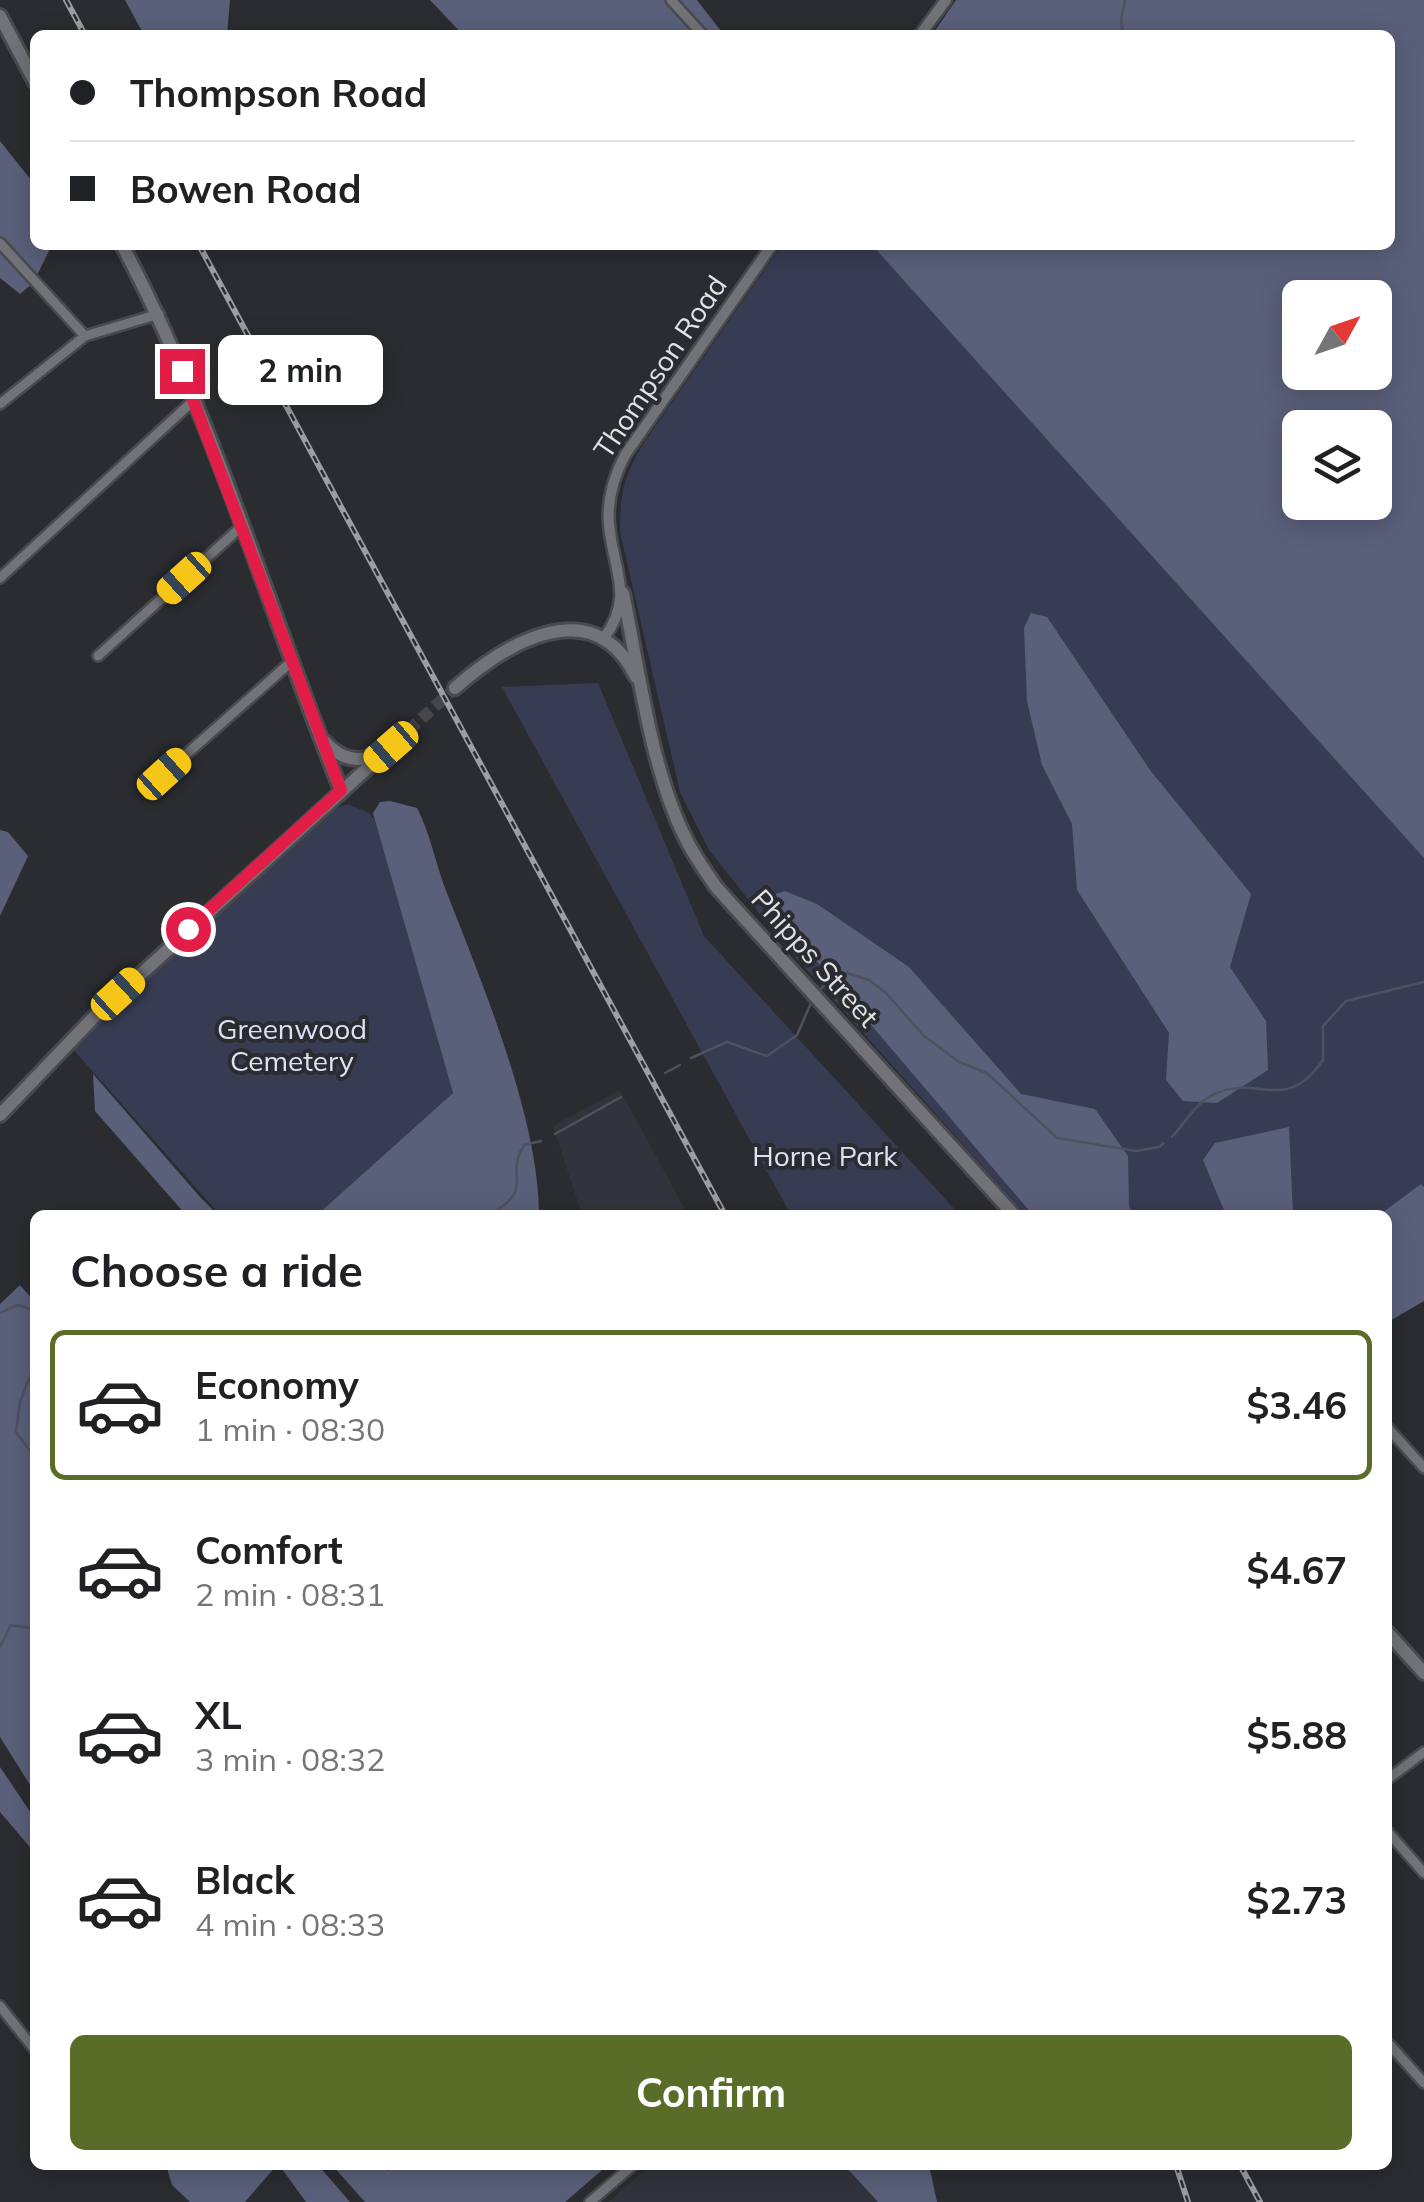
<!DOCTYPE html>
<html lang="en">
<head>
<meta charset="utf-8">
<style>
	:root { --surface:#fff; --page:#f2f2f2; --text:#202124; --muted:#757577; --line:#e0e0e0; --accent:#5a6d28 }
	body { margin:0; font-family:Mulish,sans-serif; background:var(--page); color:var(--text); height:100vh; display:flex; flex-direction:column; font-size:38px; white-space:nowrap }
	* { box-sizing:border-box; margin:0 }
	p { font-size:32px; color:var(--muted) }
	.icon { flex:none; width:55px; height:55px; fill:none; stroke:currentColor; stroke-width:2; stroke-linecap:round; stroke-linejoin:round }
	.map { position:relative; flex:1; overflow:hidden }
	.drawer { position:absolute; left:30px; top:1210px; width:1362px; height:960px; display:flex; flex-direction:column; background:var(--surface); border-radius:15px; box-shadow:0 5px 25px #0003 }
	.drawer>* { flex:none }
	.banner { position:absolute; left:30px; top:30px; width:1365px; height:220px; border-radius:15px; box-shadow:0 5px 25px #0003; display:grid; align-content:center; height:220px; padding:0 40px; background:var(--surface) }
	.needle { width:65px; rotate:50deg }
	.buttons { position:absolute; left:1282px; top:280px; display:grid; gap:20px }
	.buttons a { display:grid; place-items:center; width:110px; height:110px; border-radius:15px; background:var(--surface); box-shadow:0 5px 25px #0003; font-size:50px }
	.end { position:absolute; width:45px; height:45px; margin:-22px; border:12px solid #e11d48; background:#fff; box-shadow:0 0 0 5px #fff }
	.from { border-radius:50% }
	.bubble { position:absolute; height:70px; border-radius:15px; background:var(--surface); box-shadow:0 5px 25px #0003; font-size:32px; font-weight:700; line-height:70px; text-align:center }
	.car { position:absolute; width:30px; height:60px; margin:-30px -15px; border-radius:12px; box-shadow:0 0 8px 2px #0007; background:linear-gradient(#f5c518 24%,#345 0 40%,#f5c518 0 76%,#345 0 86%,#f5c518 0) }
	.banner b { display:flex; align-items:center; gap:35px; height:95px; font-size:38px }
	.banner b+b { border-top:2px solid var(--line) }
	.banner i { width:25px; height:25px; background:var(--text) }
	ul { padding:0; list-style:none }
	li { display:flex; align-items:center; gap:30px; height:150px; margin:0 20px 15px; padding:0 20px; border:5px solid transparent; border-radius:15px }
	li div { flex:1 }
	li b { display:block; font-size:38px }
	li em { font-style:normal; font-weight:700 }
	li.selected { border-color:var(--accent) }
	li>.icon { width:90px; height:90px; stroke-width:1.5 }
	h2 { padding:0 40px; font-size:45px; line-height:120px }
	.primary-button { display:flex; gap:20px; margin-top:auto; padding:20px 40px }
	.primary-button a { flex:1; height:115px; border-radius:15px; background:var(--accent); color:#fff; font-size:40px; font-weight:700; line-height:115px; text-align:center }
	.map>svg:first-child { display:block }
</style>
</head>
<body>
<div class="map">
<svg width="1424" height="2202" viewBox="0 0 1424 2202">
	<rect width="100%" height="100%" fill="#2a2c30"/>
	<g fill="#32343d">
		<path d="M620,1090L688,1215H582L553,1126Z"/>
		<path d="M651,2165H844L878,2202H608Z"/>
	</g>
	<g fill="#373c53">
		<path d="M782,245H892L1424,837V1187L1422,1185L1388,1215H1026L781,941L709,850L680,792L620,532C620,492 624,475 645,441Z"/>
		<path d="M598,683L704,936L960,1215H791L502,687Z"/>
		<path d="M348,804L369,813L376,821L453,1093L317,1215H220L72,1048L337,808Z"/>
	</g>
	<g fill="#5a607a" fill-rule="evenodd">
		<path d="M125,0H230L227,35H144Z"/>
		<path d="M430,0H697L724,35H463Z"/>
		<path d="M956,0H1424V858L872,245H1390V35H932ZM1300,298H1375V372H1300ZM1300,428H1375V502H1300Z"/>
		<path d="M0,141L35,185V245H52L33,283L20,294L0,278Z"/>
		<path d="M1031,613L1047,617L1150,770L1251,894L1230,967L1266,1021L1268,1070L1217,1103L1183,1101L1166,1080L1169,1033L1077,890L1072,824L1042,765L1027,701L1024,628Z"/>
		<path d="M390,801L417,808C430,833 435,861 445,888C481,981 539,1117 539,1215H317L453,1093L373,813L380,802Z"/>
		<path d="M0,830L8,832L28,856L0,916Z"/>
		<path d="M785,891L817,904L909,967L1021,1094L1095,1109L1128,1156L1129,1206L1133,1215H1033L763,898Z"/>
		<path d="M93,1074L200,1197L218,1215H186L95,1111Z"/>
		<path d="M1289,1127L1293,1215H1226L1203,1160L1215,1143Z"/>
		<path d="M1421,1184L1424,1187V1301L1388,1322V1215H1379Z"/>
		<path d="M20,1285L35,1302V1793L0,1737V1304Z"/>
		<path d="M0,1767L35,1819V1853L0,1812Z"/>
		<path d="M166,2165H318L350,2202H306L282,2169L276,2166L245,2202H190L172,2185Z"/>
		<path d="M332,2165H608L565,2202H365Z"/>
		<path d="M844,2165H929L937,2202H878Z"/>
	</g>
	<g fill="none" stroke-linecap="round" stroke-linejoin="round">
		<g stroke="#4e5160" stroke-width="2.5">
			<path d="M1123,35L1121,19L1125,0"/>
			<path d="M821,989L827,981L847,973L869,980L886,993L924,1036L959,1062L987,1073L1057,1138L1136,1151L1159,1147L1164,1143"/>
			<path d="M691,1058L727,1042L767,1056L797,1035L811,1003"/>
			<path d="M665,1073L680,1065"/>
			<path d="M652,1080L654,1079"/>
			<path d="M555,1134L621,1097"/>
			<path d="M1172,1137C1187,1121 1195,1102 1217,1093C1259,1075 1286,1114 1323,1060V1026L1346,1001L1424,982"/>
			<path d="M440,1215L461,1211L490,1215C538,1185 503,1179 524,1145L541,1141"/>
			<path d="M0,1313L18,1305L35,1311"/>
			<path d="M35,1363L20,1402L16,1432L35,1458"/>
			<path d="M0,1647L11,1625L35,1629"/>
			<path d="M385,2165L388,2170"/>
		</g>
		<path stroke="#46474b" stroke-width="12" stroke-dasharray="12 6" stroke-linecap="butt" d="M395,743L455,688"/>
		<defs>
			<g id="minor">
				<path d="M671,0L703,35"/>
				<path d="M0,243L85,336"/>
				<path d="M0,404L85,336L159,314"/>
				<path d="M0,578L194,400"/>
				<path d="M98,656L242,526"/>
				<path d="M164,774L291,662"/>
				<path d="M1388,1428L1424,1468"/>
				<path d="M1388,1779L1424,1752"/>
				<path d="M1388,1832L1424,1873"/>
				<path d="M0,2006L35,2050"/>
				<path d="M1388,2043L1424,2083"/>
				<path d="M590,2202L633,2165"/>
			</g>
			<g id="tertiary">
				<path d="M920,35L946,0"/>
				<path d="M604,638C635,596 613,571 609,524C607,500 614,476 625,455L772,245"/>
			</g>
			<g id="secondary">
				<path d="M0,16L35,82"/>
				<path d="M122,245C214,418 268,609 341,790"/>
				<path d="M623,593C639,670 651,772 687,841C695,857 706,872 716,887L1014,1215"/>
				<path d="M455,688C506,643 594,590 636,677"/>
				<path d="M325,742C340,759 357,763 378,755"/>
				<path d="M0,1115L95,1016L395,743"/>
				<path d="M1388,1633L1424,1673"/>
			</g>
		</defs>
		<use href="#minor" stroke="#494a4e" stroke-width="14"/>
		<use href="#tertiary" stroke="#494a4e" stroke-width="15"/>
		<use href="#secondary" stroke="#494a4e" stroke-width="18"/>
		<use href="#minor" stroke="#727378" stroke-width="9"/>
		<use href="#tertiary" stroke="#727378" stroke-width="10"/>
		<use href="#secondary" stroke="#727378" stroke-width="12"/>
		<defs>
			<g id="rail">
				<path d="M66,0L85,35"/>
				<path d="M199,245L725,1215"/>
				<path d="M1176,2165L1188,2202"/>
				<path d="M1240,2165L1260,2202"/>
			</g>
		</defs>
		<use href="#rail" stroke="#9d9ea1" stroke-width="6"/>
		<use href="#rail" stroke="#2a2c30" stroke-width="2.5" stroke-dasharray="8" stroke-linecap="butt"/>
	</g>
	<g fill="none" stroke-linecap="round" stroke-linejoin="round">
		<path stroke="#e11d48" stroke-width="12" d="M182,371L341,790L188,929"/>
	</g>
	<g text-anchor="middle" stroke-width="8" stroke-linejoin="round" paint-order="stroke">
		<g font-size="28" fill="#e2e3e6" stroke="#2a2c30">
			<text transform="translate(660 367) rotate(-56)" y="10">Thompson Road</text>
			<text transform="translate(815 958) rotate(48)" y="10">Phipps Street</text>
		</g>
		<g font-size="28" fill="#dce1f5" stroke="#2a2c30">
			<text x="292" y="1039">Greenwood<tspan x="292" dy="32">Cemetery</tspan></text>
			<text x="825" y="1166">Horne Park</text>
		</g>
	</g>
</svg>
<div class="buttons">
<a><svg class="needle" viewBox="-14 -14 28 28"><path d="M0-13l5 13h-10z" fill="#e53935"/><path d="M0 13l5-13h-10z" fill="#757577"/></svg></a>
<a><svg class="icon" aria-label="layers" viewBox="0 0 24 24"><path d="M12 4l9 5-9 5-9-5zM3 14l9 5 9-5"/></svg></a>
</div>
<i class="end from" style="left:188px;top:929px"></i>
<i class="end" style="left:182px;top:371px"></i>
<div class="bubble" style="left:218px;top:335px;width:165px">2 min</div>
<i class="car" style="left:184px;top:578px;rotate:228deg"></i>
<i class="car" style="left:391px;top:747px;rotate:229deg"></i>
<i class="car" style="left:164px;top:774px;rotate:48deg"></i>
<i class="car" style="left:118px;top:994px;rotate:47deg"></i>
<div class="banner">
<b><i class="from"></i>Thompson Road</b>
<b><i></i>Bowen Road</b>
</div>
<section class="drawer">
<h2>Choose a ride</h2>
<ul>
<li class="selected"><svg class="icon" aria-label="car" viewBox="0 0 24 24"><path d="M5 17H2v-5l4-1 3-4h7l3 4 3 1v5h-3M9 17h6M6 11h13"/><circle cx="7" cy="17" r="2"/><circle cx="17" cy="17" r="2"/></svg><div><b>Economy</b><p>1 min · 08:30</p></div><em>$3.46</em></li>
<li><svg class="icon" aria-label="car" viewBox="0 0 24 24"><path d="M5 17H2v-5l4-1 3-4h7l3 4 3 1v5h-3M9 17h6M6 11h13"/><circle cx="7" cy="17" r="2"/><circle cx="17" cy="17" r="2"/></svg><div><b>Comfort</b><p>2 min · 08:31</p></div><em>$4.67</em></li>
<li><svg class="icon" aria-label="car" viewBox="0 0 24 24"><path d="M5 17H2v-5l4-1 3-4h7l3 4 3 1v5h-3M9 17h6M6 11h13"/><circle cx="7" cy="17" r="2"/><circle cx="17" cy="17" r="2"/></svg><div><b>XL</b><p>3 min · 08:32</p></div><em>$5.88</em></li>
<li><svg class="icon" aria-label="car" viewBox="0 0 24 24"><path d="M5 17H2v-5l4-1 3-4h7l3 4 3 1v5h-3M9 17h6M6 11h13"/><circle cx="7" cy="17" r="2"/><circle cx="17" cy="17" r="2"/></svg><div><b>Black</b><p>4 min · 08:33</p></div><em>$2.73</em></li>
</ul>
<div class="primary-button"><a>Confirm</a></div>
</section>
</div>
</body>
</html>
